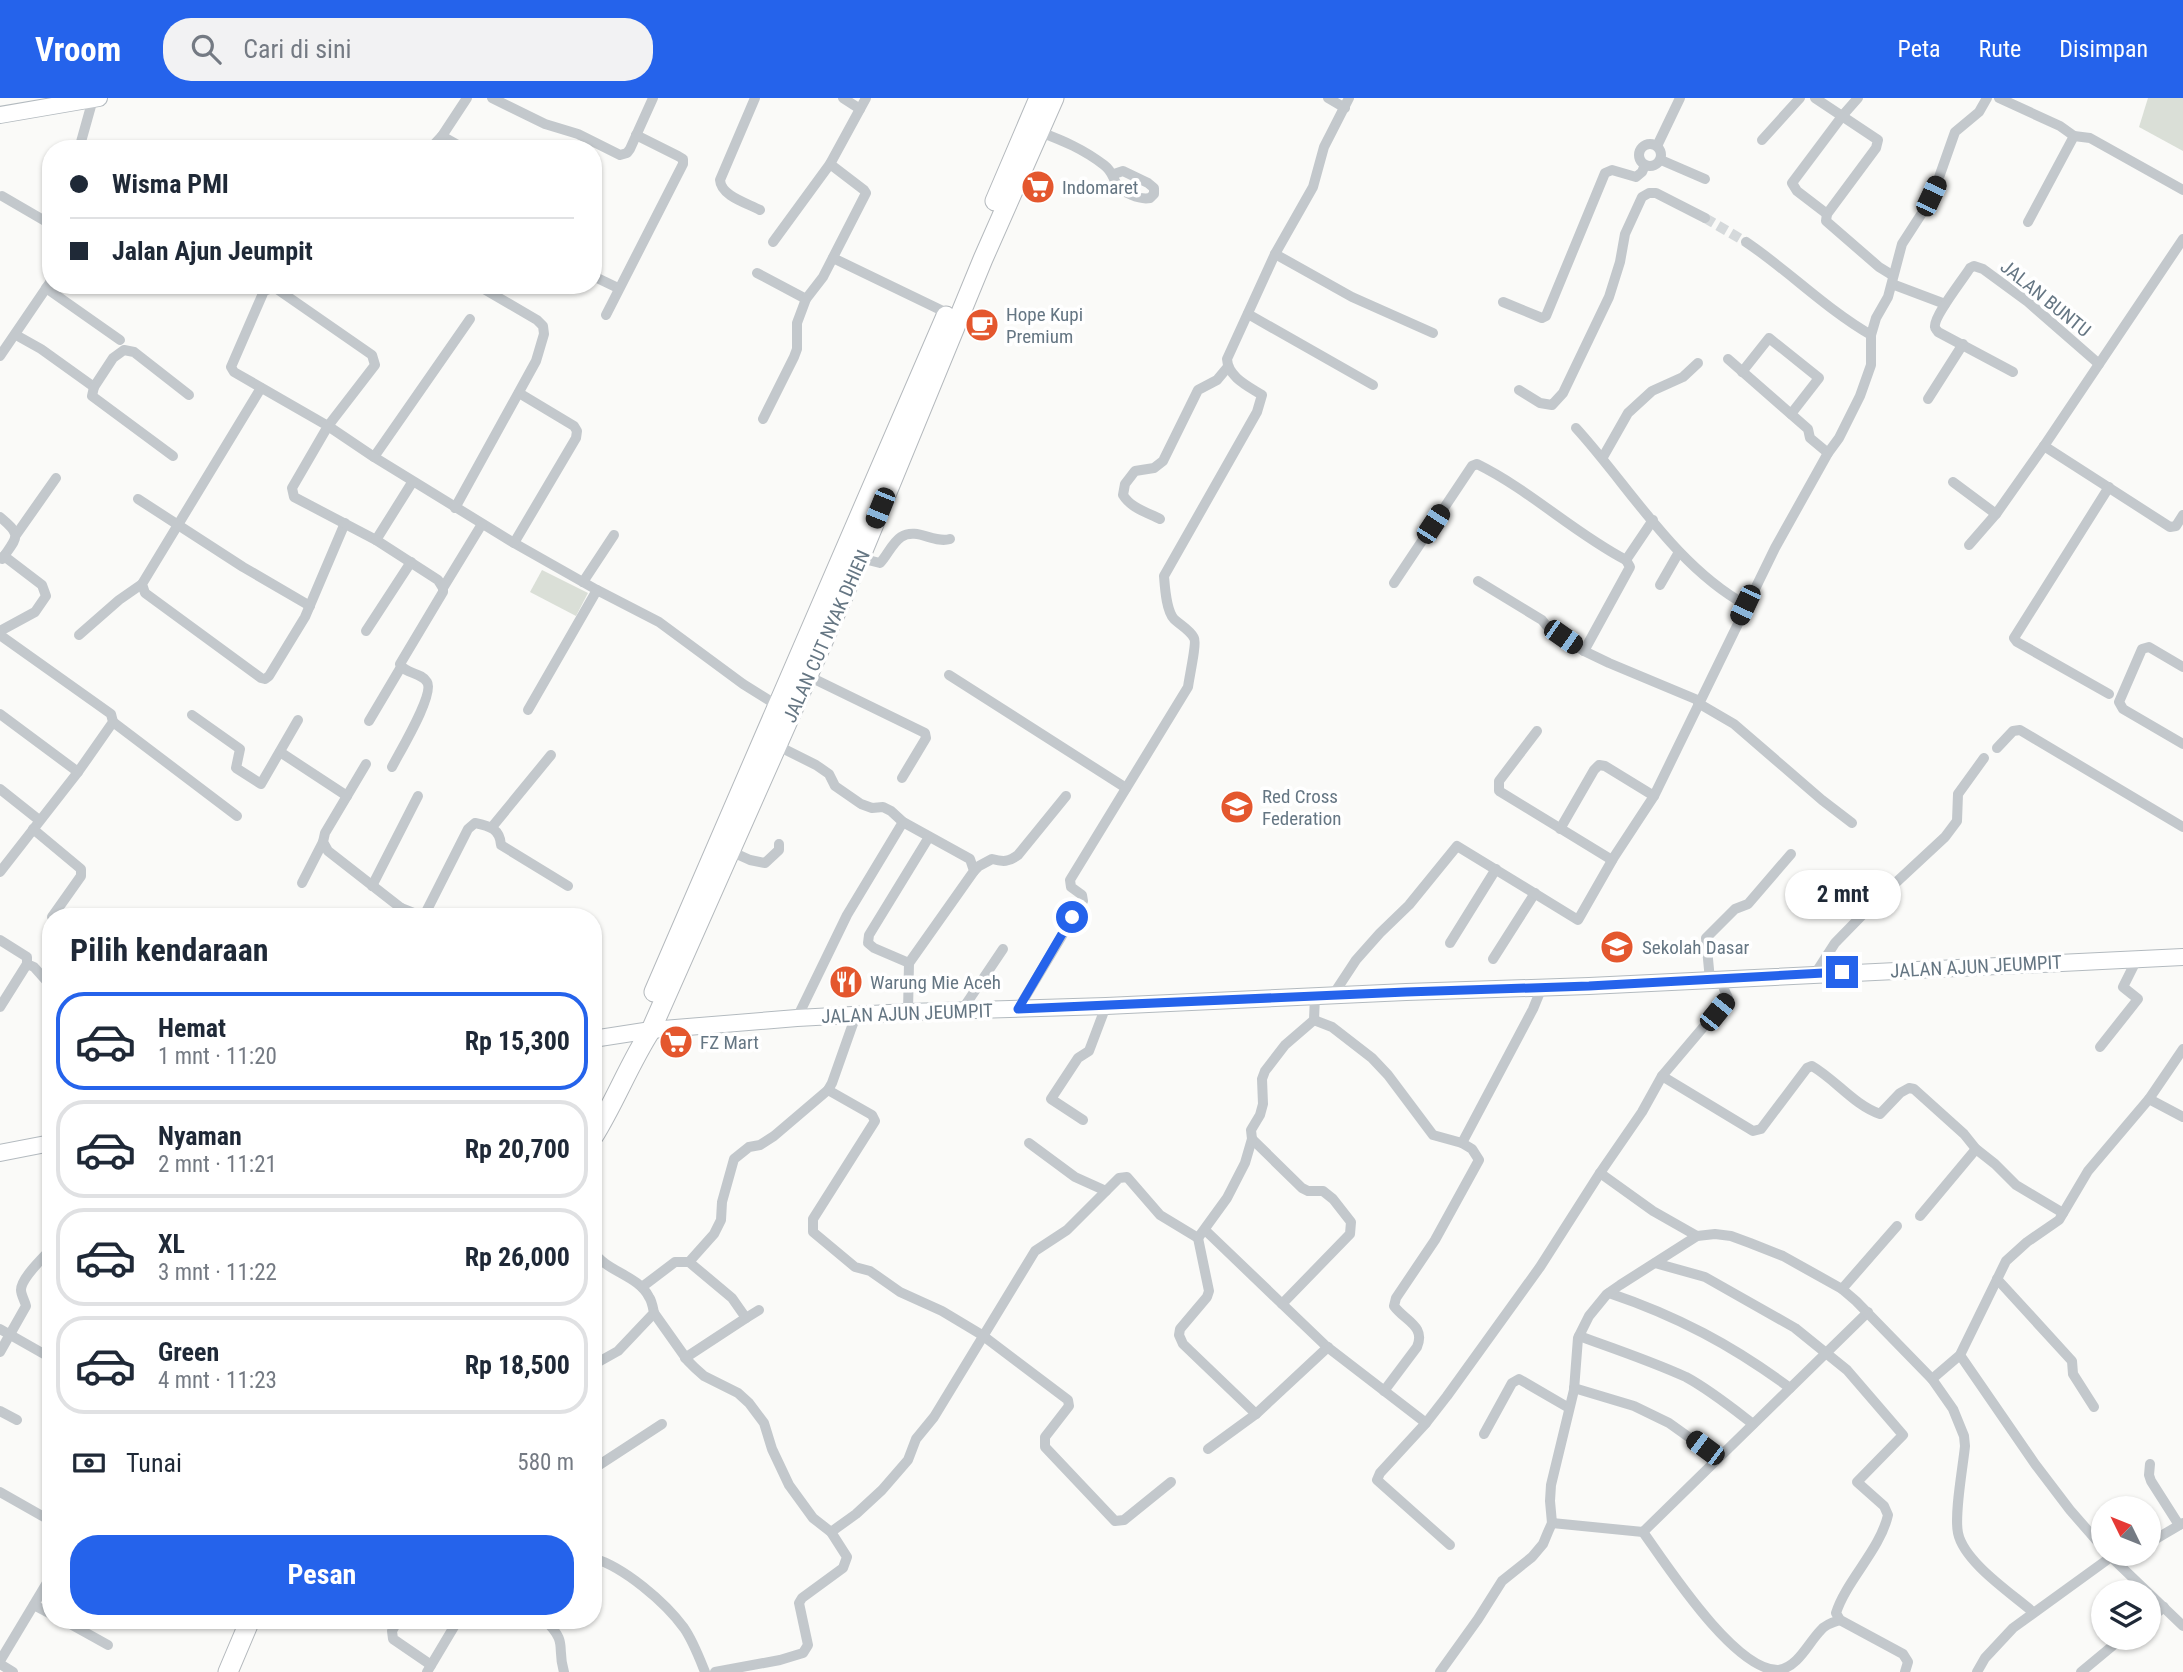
<!DOCTYPE html>
<html lang="id">
<head>
<meta charset="utf-8">
<style>
	:root { --surface:#fff; --page:#f2f2f3; --text:#1f2937; --muted:#747a83; --line:#e0e1e3; --accent:#2563eb }
	body { margin:0; font-family:"Roboto Condensed",sans-serif; background:var(--page); color:var(--text); height:100vh; display:flex; flex-direction:column; font-size:26px; white-space:nowrap }
	* { box-sizing:border-box; margin:0 }
	p { font-size:23px; color:var(--muted) }
	.icon { flex:none; width:38px; height:38px; fill:none; stroke:currentColor; stroke-width:2; stroke-linecap:round; stroke-linejoin:round }
	.map { position:relative; flex:1; overflow:hidden }
	.side { position:absolute; left:42px; top:810px; width:560px; height:721px; display:flex; flex-direction:column; background:var(--surface); border-radius:28px; box-shadow:0 2px 5px #0004 }
	.side>* { flex:none }
	.hud { position:absolute; left:42px; top:42px; width:560px; height:154px; border-radius:28px; box-shadow:0 2px 5px #0004; display:grid; align-content:center; height:154px; padding:0 28px; background:var(--surface) }
	.needle { width:46px; rotate:313deg }
	.fabs { position:absolute; left:2091px; top:1398px; display:grid; gap:14px }
	.fabs a { display:grid; place-items:center; width:70px; height:70px; border-radius:50%; background:var(--surface); box-shadow:0 2px 5px #0004; font-size:35px }
	.end { position:absolute; width:32px; height:32px; margin:-16px; border:9px solid #2563eb; background:#fff; box-shadow:0 0 0 4px #fff }
	.from { border-radius:50% }
	.bubble { position:absolute; height:49px; border-radius:24px; background:var(--surface); box-shadow:0 2px 5px #0004; font-size:23px; font-weight:700; line-height:49px; text-align:center }
	.car { position:absolute; width:21px; height:42px; margin:-21px -10px; border-radius:9px; box-shadow:0 0 5px 2px #0007; background:linear-gradient(#222 24%,#8ab4d8 0 40%,#222 0 76%,#8ab4d8 0 86%,#222 0) }
	.hud b { display:flex; align-items:center; gap:24px; height:66px; font-size:26px }
	.hud b+b { border-top:2px solid var(--line) }
	.hud i { width:18px; height:18px; background:var(--text) }
	ul { padding:0; list-style:none }
	li { display:flex; align-items:center; gap:21px; height:98px; margin:0 14px 10px; padding:0 14px; border:4px solid var(--line); border-radius:28px }
	li div { flex:1 }
	li b { display:block; font-size:26px }
	li em { font-style:normal; font-weight:700 }
	li.active { border-color:var(--accent) }
	li>.icon { width:63px; height:63px; stroke-width:1.5 }
	h2 { padding:0 28px; font-size:32px; line-height:84px }
	.pay { display:flex; align-items:center; gap:18px; height:77px; padding:0 28px; font-size:26px }
	.pay p { margin-inline-start:auto }
	.primary-button { display:flex; gap:14px; margin-top:auto; padding:14px 28px }
	.primary-button a { flex:1; height:80px; border-radius:28px; background:var(--accent); color:#fff; font-size:28px; font-weight:700; line-height:80px; text-align:center }
	header { display:flex; align-items:center; gap:42px; box-sizing:border-box; height:98px; padding:0 35px; background:var(--accent); color:#fff }
	header strong { font-size:33px }
	nav { display:flex; gap:38px; margin-inline-start:auto; font-size:24px }
	.search { width:490px; height:63px; background:var(--page); display:flex; align-items:center; gap:18px; box-sizing:border-box; padding:0 24px; border-radius:28px; color:var(--muted); font-size:26px }
	.map>svg:first-child { display:block }
</style>
</head>
<body>
<header>
<strong>Vroom</strong>
<div class="search"><svg class="icon" aria-label="search" viewBox="0 0 24 24"><circle cx="10" cy="10" r="6"/><path d="M15 15l6 6"/></svg>Cari di sini</div>
<nav><a>Peta</a><a>Rute</a><a>Disimpan</a></nav>
</header>
<div class="map">
<svg width="2183" height="1574" viewBox="0 0 2183 1574">
	<rect width="100%" height="100%" fill="#fafaf8"/>
	<g fill="#dadfd7">
		<path d="M2148,0H2183V53L2139,29Z"/>
		<path d="M542,472L588,495L576,518L530,494Z"/>
	</g>
	<g fill="none" stroke-linecap="round" stroke-linejoin="round">
		<path stroke="#d5d9db" stroke-width="10" stroke-dasharray="10 5" stroke-linecap="butt" d="M1705,120L1746,144"/>
		<defs>
			<g id="secondary">
				<path d="M0,17L99,0"/>
				<path d="M593,941L651,932L797,920L908,914L1106,908L1406,894L1589,888L2183,859"/>
				<path d="M0,1055L51,1045"/>
			</g>
			<g id="highway">
				<path d="M995,103L1039,0"/>
				<path d="M654,894L946,218"/>
				<path d="M593,1039C615,1004 629,966 651,932L860,460L983,161L1054,0"/>
				<path d="M228,1574L250,1522"/>
			</g>
		</defs>
		<use href="#secondary" stroke="#b3babf" stroke-width="18"/>
		<use href="#highway" stroke="#b4b9bd" stroke-width="21"/>
		<g stroke="#c3c8cc" stroke-width="10">
			<path d="M492,0L545,26L578,36L620,57L627,55L630,51L653,0"/>
			<path d="M755,0L720,82C721,98 747,105 760,112"/>
			<path d="M843,0L860,11"/>
			<path d="M1328,0L1345,10"/>
			<path d="M1815,0L1878,42L1876,50L1827,116L1826,123L1879,169L1892,177"/>
			<path d="M1999,0L2060,28L2074,38"/>
			<path d="M1040,34C1064,43 1083,51 1104,67C1112,73 1112,78 1116,85C1122,95 1140,102 1150,100L1154,96V90L1148,85L1123,73L1114,76"/>
			<path d="M442,38L465,51"/>
			<path d="M1762,42L1800,0"/>
			<circle cx="1650" cy="57" r="11"/>
			<path d="M1657,48L1680,0"/>
			<path d="M79,51L93,1"/>
			<path d="M270,51H279"/>
			<path d="M430,51L442,38L467,0"/>
			<path d="M1661,62L1705,81"/>
			<path d="M2,98L45,123L51,119"/>
			<path d="M1827,116L1797,93L1792,85L1843,17L1858,0"/>
			<path d="M2028,124L2074,38L2090,40L2183,92"/>
			<path d="M773,144L830,66L866,0"/>
			<path d="M1746,144C1789,173 1826,211 1871,237"/>
			<path d="M1275,156L1352,199L1433,235"/>
			<path d="M833,160L947,215"/>
			<path d="M757,175L806,201"/>
			<path d="M593,178L618,190"/>
			<path d="M1892,186L1945,206"/>
			<path d="M46,190L120,242"/>
			<path d="M1503,204L1542,220L1546,218L1605,75L1612,72L1636,79L1642,74L1645,67"/>
			<path d="M1248,216L1373,287"/>
			<path d="M606,217L683,66V61L678,58L636,37"/>
			<path d="M16,237L41,251L94,289L113,260L124,252L134,254L189,297"/>
			<path d="M0,258L51,183"/>
			<path d="M1728,261L1808,331L1810,340L1828,355"/>
			<path d="M1742,274L1769,240L1819,280L1791,316"/>
			<path d="M2013,274L1938,234C1937,232 1935,231 1935,229C1933,219 1964,180 1970,170L1974,168L1983,171L2028,204L2099,266"/>
			<path d="M94,289L92,298L173,358"/>
			<path d="M261,290L142,486L145,495L261,580L265,581L269,578L305,519L345,425"/>
			<path d="M1519,292L1540,305L1552,307L1563,295L1609,199L1620,164L1625,136L1642,99L1649,95H1656L1705,120"/>
			<path d="M1928,301L1963,246"/>
			<path d="M763,321L794,259L797,251V225L806,201L823,179L866,95L864,92L830,66"/>
			<path d="M1576,330C1629,388 1675,468 1746,507"/>
			<path d="M2044,348L2170,429L2176,428L2183,417"/>
			<path d="M374,359L470,221"/>
			<path d="M1603,359L1628,315L1652,293L1683,279L1698,265"/>
			<path d="M413,383L376,442L294,399L292,390L328,328L375,267L372,257L274,189L264,193L231,269L234,274L328,328L374,359L514,445L597,492L659,524L743,586L780,609"/>
			<path d="M1953,384L1996,416"/>
			<path d="M2109,389L2014,540L2017,544L2109,596"/>
			<path d="M138,401L243,469L310,508"/>
			<path d="M455,410L536,263L544,236L543,228L537,222L477,187"/>
			<path d="M0,419C23,438 17,439 2,461"/>
			<path d="M1160,421C1146,414 1131,410 1123,397L1125,386L1135,373L1154,370L1163,363L1198,292L1217,282L1227,270"/>
			<path d="M16,437L56,380"/>
			<path d="M376,442L438,482L443,490V494L400,566C405,576 421,574 427,584C435,596 399,655 392,669"/>
			<path d="M514,445L576,340L577,333L574,328L519,295"/>
			<path d="M1969,447L1996,416L2044,348L2183,141"/>
			<path d="M860,460L880,465C887,458 892,445 901,439C917,429 934,446 950,441"/>
			<path d="M1478,483L1542,522L1546,527L1584,553L1609,565L1700,603"/>
			<path d="M583,484L614,437"/>
			<path d="M1394,485L1472,368L1477,366C1530,392 1574,435 1626,462"/>
			<path d="M1660,487L1679,454"/>
			<path d="M443,490L482,426"/>
			<path d="M0,533L35,514L46,498L42,487L4,458"/>
			<path d="M366,533L411,464"/>
			<path d="M0,537L111,616L113,624L78,674L0,774"/>
			<path d="M79,537L119,502L142,486"/>
			<path d="M1584,553L1630,469L1626,462L1653,422"/>
			<path d="M2183,569L2149,549L2142,551L2119,604L2123,611L2183,646"/>
			<path d="M949,577L1126,690"/>
			<path d="M808,578L925,635L926,640L902,680"/>
			<path d="M1698,605L1734,626L1822,702L1852,725"/>
			<path d="M528,612L597,492"/>
			<path d="M0,616L78,674"/>
			<path d="M192,617L240,651L236,670L261,686L298,622"/>
			<path d="M369,623L401,569"/>
			<path d="M113,624L237,718"/>
			<path d="M1537,633L1499,683V693L1612,762"/>
			<path d="M778,648L816,667L829,676L835,688L861,706L872,710L883,709L891,713L903,724L970,761L974,773L909,865L908,914"/>
			<path d="M1997,650L2013,633L2020,632L2183,729"/>
			<path d="M280,654L347,698"/>
			<path d="M366,666L325,735L323,744L328,753L401,810"/>
			<path d="M0,691L39,722"/>
			<path d="M492,729L551,657"/>
			<path d="M33,731L81,771V778L52,819"/>
			<path d="M1560,731L1594,672L1599,667L1605,668L1654,698"/>
			<path d="M730,753L750,762L765,765L779,752V746"/>
			<path d="M974,773L979,768L992,761C1003,764 1009,764 1018,757L1066,698"/>
			<path d="M302,785L323,744"/>
			<path d="M372,788L418,698"/>
			<path d="M395,819L398,812L401,810L421,818L426,814L468,731L475,725C490,728 500,731 501,747L568,788"/>
			<path d="M0,842L27,859V866L34,869L51,888"/>
			<path d="M1450,845L1496,771"/>
			<path d="M1493,861L1535,795"/>
			<path d="M909,865L874,850L868,845L869,837L929,739"/>
			<path d="M1815,876L1835,845L1875,804L1945,739L1957,723L1958,696L1984,660"/>
			<path d="M1710,882L1706,840L1735,811L1748,806L1791,756"/>
			<path d="M1333,897L1356,862L1380,835L1409,807L1457,748L1578,822L1614,759L1654,698L1775,450L1828,355L1839,340L1860,298L1871,267V237L1876,220L1888,199L1902,146L1924,112L1937,85L1955,34L1979,14L1987,0"/>
			<path d="M0,909L27,866"/>
			<path d="M1018,911L1083,803L1082,797L1071,789L1070,782L1188,589C1189,580 1197,545 1194,540C1190,532 1180,527 1174,521C1166,512 1165,490 1164,478L1257,314L1262,297C1248,288 1228,279 1227,261L1275,156L1313,89L1324,49L1349,0"/>
			<path d="M962,912L1003,851"/>
			<path d="M797,920L847,817L903,724"/>
			<path d="M1314,922L1332,929L1372,960L1388,977L1433,1037L1462,1045"/>
			<path d="M2100,949L2138,901L2123,889L2137,861"/>
			<path d="M1662,978L1753,1033L1761,1031L1807,970L1812,968C1836,982 1854,1007 1880,1016L1900,995L1909,990L1914,991L1964,1036L1976,1051L1995,1066L2016,1087L2063,1115"/>
			<path d="M828,992L872,1017L875,1023L813,1121V1134L855,1169L870,1173L900,1194L942,1213L982,1237L1068,1302L1069,1308L1045,1339V1349L1115,1423L1124,1422L1171,1384"/>
			<path d="M2149,1001L2183,1019"/>
			<path d="M1083,1022L1051,1001L1078,960L1089,953L1106,908"/>
			<path d="M1252,1041L1302,1090L1308,1093H1323L1333,1101L1351,1124L1350,1136L1282,1206"/>
			<path d="M1029,1045L1075,1079L1106,1093"/>
			<path d="M1600,1075L1653,1113L1697,1138"/>
			<path d="M1920,1118L1976,1051"/>
			<path d="M1205,1132L1326,1248L1426,1325"/>
			<path d="M1198,1140L1209,1193L1207,1199L1180,1231L1179,1237L1183,1246L1256,1316"/>
			<path d="M593,1153C606,1174 638,1177 649,1199C652,1203 653,1210 654,1215L618,1253L593,1267"/>
			<path d="M1655,1165L1705,1179L1795,1230L1847,1272L1903,1337L1857,1384L1884,1408L1888,1417C1880,1452 1846,1483 1836,1515L1840,1522L1903,1556L1908,1564L1905,1574"/>
			<path d="M1997,1181L2072,1263L2073,1276L2094,1309"/>
			<path d="M642,1189L675,1164H689L714,1136L721,1122L722,1104L734,1061L749,1049L760,1047L774,1038L828,992L832,985L856,917"/>
			<path d="M1842,1191L1897,1128"/>
			<path d="M1609,1195C1677,1218 1732,1247 1790,1290"/>
			<path d="M654,1215L688,1263L695,1270L704,1278L738,1295L749,1305L764,1325L772,1351L789,1387L813,1420L831,1434L847,1459L843,1470L802,1500L799,1505L808,1547L803,1555L780,1562L715,1574"/>
			<path d="M746,1220L759,1212"/>
			<path d="M0,1231L51,1260"/>
			<path d="M1579,1238C1615,1251 1651,1263 1686,1279C1710,1292 1731,1309 1753,1326"/>
			<path d="M0,1254L26,1208C25,1203 21,1197 21,1192C21,1180 43,1160 51,1151"/>
			<path d="M1960,1257L2035,1366L2070,1412L2104,1451"/>
			<path d="M685,1260L746,1220L732,1200L689,1164"/>
			<path d="M1932,1281L1960,1257L2006,1163L2027,1144L2059,1122L2088,1073L2149,1001L2183,951"/>
			<path d="M1574,1290L1634,1308L1669,1325L1718,1360"/>
			<path d="M1384,1293L1417,1249C1426,1228 1405,1223 1394,1208L1396,1200L1435,1142L1479,1062L1472,1051L1462,1045L1533,911L1542,889"/>
			<path d="M0,1313L17,1322"/>
			<path d="M1484,1336L1512,1285L1519,1281L1569,1310"/>
			<path d="M1208,1351L1256,1316L1328,1249"/>
			<path d="M2150,1366L2149,1377L2151,1383L2179,1427"/>
			<path d="M593,1371L662,1326"/>
			<path d="M0,1394L51,1423"/>
			<path d="M1552,1425L1643,1434L1868,1214"/>
			<path d="M831,1434L856,1416L882,1392L908,1362L916,1341L934,1319L1035,1153L1067,1132L1119,1080L1127,1079L1160,1117L1198,1140L1227,1100L1245,1065L1252,1041L1251,1032L1260,1017L1263,1006L1262,981L1265,973L1285,947L1314,922L1315,898"/>
			<path d="M1643,1434C1666,1466 1735,1574 1779,1572C1799,1568 1808,1545 1821,1532C1825,1527 1833,1524 1840,1522"/>
			<path d="M2149,1445L2183,1425"/>
			<path d="M1450,1447L1377,1382L1380,1375L1426,1325L1447,1298L1540,1169L1600,1075L1642,1014L1662,978L1728,900L1724,891L1725,881"/>
			<path d="M593,1460C624,1469 665,1504 684,1530C693,1543 699,1559 705,1574"/>
			<path d="M2118,1464L2131,1456"/>
			<path d="M34,1507L51,1516"/>
			<path d="M2149,1521L2164,1509"/>
			<path d="M63,1522L108,1547"/>
			<path d="M398,1522L392,1533L393,1541L431,1567"/>
			<path d="M545,1522C569,1546 556,1548 564,1574"/>
			<path d="M0,1563L51,1478"/>
			<path d="M0,1566L13,1574"/>
			<path d="M427,1574L458,1522"/>
			<path d="M1440,1574L1478,1521L1502,1483L1532,1459L1543,1446L1548,1434L1552,1425L1550,1403L1551,1387L1574,1292L1578,1240L1589,1218L1607,1196L1620,1187L1697,1138L1715,1136L1731,1138L1750,1145L1783,1158L1842,1191L1856,1203L1932,1281L1953,1311L1964,1338L1965,1348C1963,1369 1954,1416 1958,1435C1964,1464 2011,1495 2033,1514"/>
			<path d="M1977,1574L1985,1560L2013,1530L2111,1459L2183,1528"/>
			<path d="M2081,1574L2122,1540"/>
		</g>
		<use href="#secondary" stroke="#fff" stroke-width="16"/>
		<use href="#highway" stroke="#fff" stroke-width="19"/>
	</g>
	<g fill="none" stroke-linecap="round" stroke-linejoin="round">
		<path stroke="#2563eb" stroke-width="9" d="M1072,819L1018,911L1406,894L1589,888L1842,874"/>
	</g>
	<defs>
		<symbol id="supermarket-disc" viewBox="-11 -11 22 22"><circle r="9.5" fill="#e4572e" stroke="#fff"/><path d="M-6-5.5h2.5l.6 2H6L4.5 2H-2.5L-4.4-4H-6ZM-1.5 3.2a1.3 1.3 0 1 0 .1 0ZM3 3.2a1.3 1.3 0 1 0 .1 0Z" fill="#fff"/></symbol>
		<symbol id="cafe-disc" viewBox="-11 -11 22 22"><circle r="9.5" fill="#e4572e" stroke="#fff"/><path d="M-5.5-4.5H6V0H3Q3 3.5 0 3.5H-2.5Q-5.5 3.5-5.5 0ZM3-3.2v2h1.7v-2ZM-6 4.5H4V6H-6Z" fill="#fff"/></symbol>
		<symbol id="school-disc" viewBox="-11 -11 22 22"><circle r="9.5" fill="#e4572e" stroke="#fff"/><path d="M0-5L7-2L0 1L-7-2ZM-4 1L0 2.5L4 1V4Q0 6-4 4Z" fill="#fff"/></symbol>
		<symbol id="restaurant-disc" viewBox="-11 -11 22 22"><circle r="9.5" fill="#e4572e" stroke="#fff"/><path d="M-5-6h1v4h1v-4h1v4h1v-4h1v5L-1.5 .5V6h-2V.5L-5-1ZM5-6V6H3V1.5H1.5Q1.5-4 5-6Z" fill="#fff"/></symbol>
	</defs>
	<g fill-rule="evenodd">
		<use href="#supermarket-disc" x="1019" y="70" width="38" height="38"/>
		<use href="#cafe-disc" x="963" y="208" width="38" height="38"/>
		<use href="#school-disc" x="1218" y="690" width="38" height="38"/>
		<use href="#school-disc" x="1598" y="830" width="38" height="38"/>
		<use href="#restaurant-disc" x="827" y="865" width="38" height="38"/>
		<use href="#supermarket-disc" x="657" y="925" width="38" height="38"/>
	</g>
	<g text-anchor="middle" stroke-width="7" stroke-linejoin="round" paint-order="stroke">
		<g font-size="19" fill="#657683" stroke="#fff" text-anchor="start">
			<text x="1062" y="96">Indomaret</text>
			<text x="1006" y="223">Hope Kupi<tspan x="1006" dy="22">Premium</tspan></text>
			<text x="1262" y="705">Red Cross<tspan x="1262" dy="22">Federation</tspan></text>
			<text x="1642" y="856">Sekolah Dasar</text>
			<text x="870" y="891">Warung Mie Aceh</text>
			<text x="700" y="951">FZ Mart</text>
		</g>
		<g font-size="19" fill="#657683" stroke="#fff">
			<text transform="translate(2046 200) rotate(39)" y="7">JALAN BUNTU</text>
			<text transform="translate(826 538) rotate(-66)" y="7">JALAN CUT NYAK DHIEN</text>
			<text transform="translate(1976 868) rotate(-3)" y="7">JALAN AJUN JEUMPIT</text>
			<text transform="translate(907 915) rotate(-2)" y="7">JALAN AJUN JEUMPIT</text>
		</g>
	</g>
</svg>
<div class="fabs">
<a><svg class="needle" viewBox="-14 -14 28 28"><path d="M0-13l5 13h-10z" fill="#e53935"/><path d="M0 13l5-13h-10z" fill="#747a83"/></svg></a>
<a><svg class="icon" aria-label="layers" viewBox="0 0 24 24"><path d="M12 4l9 5-9 5-9-5zM3 14l9 5 9-5"/></svg></a>
</div>
<i class="end from" style="left:1072px;top:819px"></i>
<i class="end" style="left:1842px;top:874px"></i>
<div class="bubble" style="left:1785px;top:772px;width:116px">2 mnt</div>
<i class="car" style="left:1931px;top:98px;rotate:25deg"></i>
<i class="car" style="left:880px;top:410px;rotate:202deg"></i>
<i class="car" style="left:1433px;top:426px;rotate:33deg"></i>
<i class="car" style="left:1745px;top:507px;rotate:205deg"></i>
<i class="car" style="left:1563px;top:539px;rotate:125deg"></i>
<i class="car" style="left:1717px;top:914px;rotate:39deg"></i>
<i class="car" style="left:1705px;top:1350px;rotate:307deg"></i>
<div class="hud">
<b><i class="from"></i>Wisma PMI</b>
<b><i></i>Jalan Ajun Jeumpit</b>
</div>
<section class="side">
<h2>Pilih kendaraan</h2>
<ul>
<li class="active"><svg class="icon" aria-label="car" viewBox="0 0 24 24"><path d="M5 17H2v-5l4-1 3-4h7l3 4 3 1v5h-3M9 17h6M6 11h13"/><circle cx="7" cy="17" r="2"/><circle cx="17" cy="17" r="2"/></svg><div><b>Hemat</b><p>1 mnt · 11:20</p></div><em>Rp 15,300</em></li>
<li><svg class="icon" aria-label="car" viewBox="0 0 24 24"><path d="M5 17H2v-5l4-1 3-4h7l3 4 3 1v5h-3M9 17h6M6 11h13"/><circle cx="7" cy="17" r="2"/><circle cx="17" cy="17" r="2"/></svg><div><b>Nyaman</b><p>2 mnt · 11:21</p></div><em>Rp 20,700</em></li>
<li><svg class="icon" aria-label="car" viewBox="0 0 24 24"><path d="M5 17H2v-5l4-1 3-4h7l3 4 3 1v5h-3M9 17h6M6 11h13"/><circle cx="7" cy="17" r="2"/><circle cx="17" cy="17" r="2"/></svg><div><b>XL</b><p>3 mnt · 11:22</p></div><em>Rp 26,000</em></li>
<li><svg class="icon" aria-label="car" viewBox="0 0 24 24"><path d="M5 17H2v-5l4-1 3-4h7l3 4 3 1v5h-3M9 17h6M6 11h13"/><circle cx="7" cy="17" r="2"/><circle cx="17" cy="17" r="2"/></svg><div><b>Green</b><p>4 mnt · 11:23</p></div><em>Rp 18,500</em></li>
</ul>
<div class="pay"><svg class="icon" aria-label="cash" viewBox="0 0 24 24"><path d="M3 7h18v10H3z"/><circle cx="12" cy="12" r="2"/></svg>Tunai<p>580 m</p></div>
<div class="primary-button"><a>Pesan</a></div>
</section>
</div>
</body>
</html>
